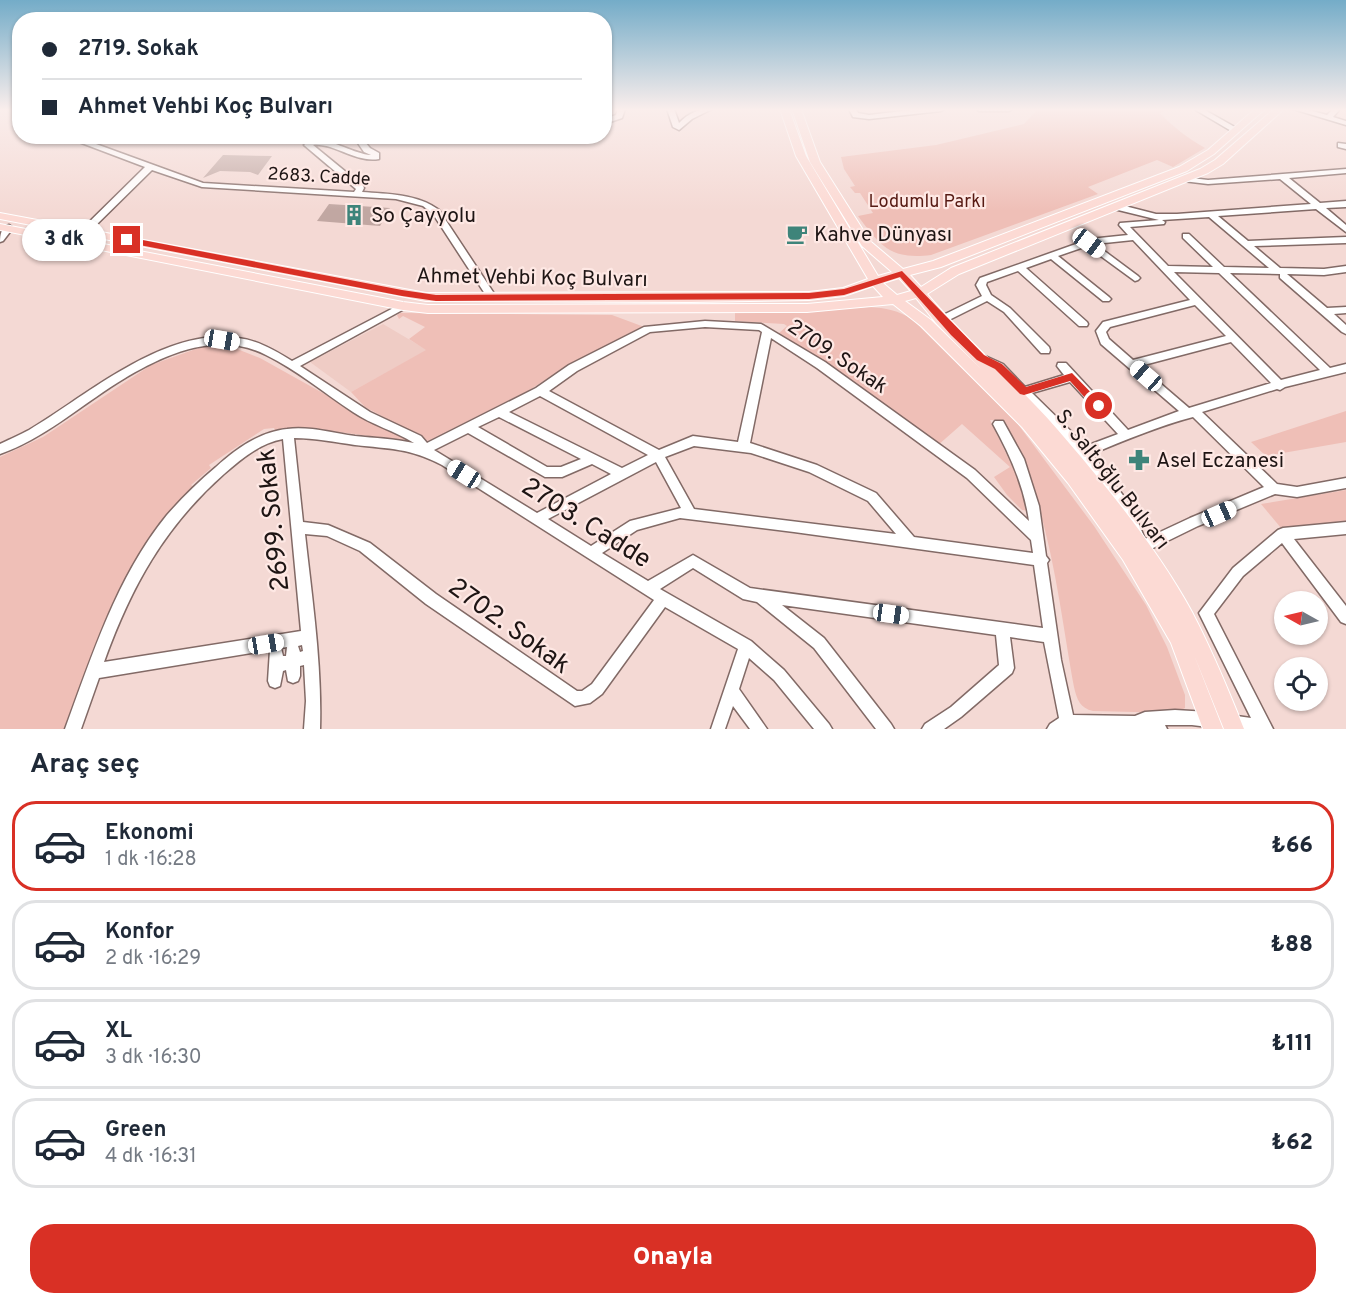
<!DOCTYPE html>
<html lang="tr">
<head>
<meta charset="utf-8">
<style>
	:root { --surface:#fff; --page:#f2f2f3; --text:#1f2937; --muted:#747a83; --line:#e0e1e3; --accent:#d93025 }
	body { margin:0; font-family:Overpass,sans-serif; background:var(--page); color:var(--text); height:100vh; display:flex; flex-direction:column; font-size:22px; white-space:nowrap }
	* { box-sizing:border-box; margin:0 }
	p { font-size:20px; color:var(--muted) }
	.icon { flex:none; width:33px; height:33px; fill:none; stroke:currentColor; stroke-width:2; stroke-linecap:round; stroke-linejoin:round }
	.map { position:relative; height:729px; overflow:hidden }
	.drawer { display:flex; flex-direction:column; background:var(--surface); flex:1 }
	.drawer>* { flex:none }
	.top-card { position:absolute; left:12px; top:12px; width:600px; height:132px; border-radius:24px; box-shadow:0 2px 4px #0004; display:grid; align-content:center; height:132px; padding:0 30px; background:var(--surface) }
	.needle { width:39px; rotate:278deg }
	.tools { position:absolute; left:1274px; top:591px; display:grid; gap:12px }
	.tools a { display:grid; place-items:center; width:54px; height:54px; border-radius:50%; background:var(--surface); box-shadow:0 2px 4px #0004; font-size:30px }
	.end { position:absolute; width:27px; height:27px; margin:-14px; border:8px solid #d93025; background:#fff; box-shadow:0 0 0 3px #fff }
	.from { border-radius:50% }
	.bubble { position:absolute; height:42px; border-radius:21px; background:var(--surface); box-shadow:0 2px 4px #0004; font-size:20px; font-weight:800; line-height:42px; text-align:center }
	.car { position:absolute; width:18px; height:36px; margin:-18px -9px; border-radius:8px; box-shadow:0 0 4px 2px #0007; background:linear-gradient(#fff 24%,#345 0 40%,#fff 0 76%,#345 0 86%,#fff 0) }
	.top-card b { display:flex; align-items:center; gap:21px; height:57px; font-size:22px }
	.top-card b+b { border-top:2px solid var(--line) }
	.top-card i { width:15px; height:15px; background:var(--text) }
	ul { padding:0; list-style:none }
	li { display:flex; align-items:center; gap:18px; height:90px; margin:0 12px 9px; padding:0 18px; border:3px solid var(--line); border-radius:24px }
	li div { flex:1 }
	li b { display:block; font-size:22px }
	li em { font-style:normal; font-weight:800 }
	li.current { border-color:var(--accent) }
	li>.icon { width:54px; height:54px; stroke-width:1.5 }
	h2 { padding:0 30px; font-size:27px; line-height:72px }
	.cta { display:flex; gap:12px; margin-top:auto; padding:12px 30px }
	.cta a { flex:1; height:69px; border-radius:24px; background:var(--accent); color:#fff; font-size:24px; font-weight:800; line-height:69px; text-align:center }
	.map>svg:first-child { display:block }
</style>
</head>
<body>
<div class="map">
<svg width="1346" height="729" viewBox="0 0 1346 729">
	<rect width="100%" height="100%" fill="#f4d9d4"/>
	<path fill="#efccc5" d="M383,324L427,350L351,392L310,362Z"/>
	<g fill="#efbfb7">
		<path d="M1038,109H1167L1160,113C1174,128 1188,138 1205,148L1173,167L1157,160L1088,187L1098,194L931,255C891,260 880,246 858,216L873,213L860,193H855L850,187L855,186L844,169L841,157L936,145L1024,124Z"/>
		<path d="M869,307C886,308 898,310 913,320L1017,423L1094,526L1146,605L1167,647L1185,695V708L1176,713L1093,711C1080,708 1077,700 1074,687C1059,606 1048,488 1000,420H990L1029,501L1030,511L1022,510L1007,495L994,477L1010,467L962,424L937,446L778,334L787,326L784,324L735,321V311L772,313Z"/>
		<path d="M400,313L612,315L647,328L576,360L528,391L428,441L365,407L351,392L426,350L409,339L425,327L403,316L399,319L397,315Z"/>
		<path d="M207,345L232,347L260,358L414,444C369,436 322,426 276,432L274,428L264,429L209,465L211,468L191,485L194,487C170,511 140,554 123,583C99,624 85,684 69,729H0V457L43,437L151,365Z"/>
		<path d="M1346,411V442L1266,456L1251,442Z"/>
		<path d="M1346,490V521L1281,528L1261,504Z"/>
	</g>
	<g fill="#c1a7a2">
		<path d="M223,155L272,156L258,175L250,172L220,171L203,178Z"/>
		<path d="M329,204L390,208L380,226L317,221Z"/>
	</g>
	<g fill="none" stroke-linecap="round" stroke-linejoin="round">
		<defs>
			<g id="minor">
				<path d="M618,109H625L622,118L604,124V119L616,115Z"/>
				<path d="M667,109H674L679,123C689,113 698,109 712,109L692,119L679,130L673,127Z"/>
				<path d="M849,109H856L858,113L869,115L919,109H944L941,111L869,119L853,117Z"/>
				<path d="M976,109H1012L1009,111H979Z"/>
				<path d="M1194,109H1203L1240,130L1233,132Z"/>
				<path d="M1293,109H1305L1327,115L1333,109H1340L1333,117L1346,121V125Z"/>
				<path d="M63,136H74L203,183L354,192L356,189L304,145C307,143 309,140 313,140C328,137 354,154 371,155L364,152L353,136H360L370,148L379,153V159C355,163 335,143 313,145L363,186L364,188L362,192C388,194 418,194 439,210L497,298L495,300H489L433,214L423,206L396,199L202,187L152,170L87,234H81V230L145,167Z"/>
				<path d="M1338,143L1346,144V149L1338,147Z"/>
				<path d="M1346,169V173L1289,178L1320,203L1346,201V207L1326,208L1346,225V232L1316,209L1218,216L1248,241L1346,237V243L1254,246L1280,268L1324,269L1346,266V272L1324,275L1287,274L1327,308L1346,307V313L1334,314L1346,325V334L1342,332L1280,278V274L1230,273L1330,368L1346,364V372L1285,387L1280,390L1277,389L1202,412L1277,484L1297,487L1346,478V488L1297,497L1275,494L1198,526L1147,551L1142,553L1137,551L1122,513L1080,455L995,370L979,362L978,359L983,355L1003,364L1025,387L1064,375L1057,366L1058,363H1066L1128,430L1179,411L1101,344L1096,331L1103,322L1190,300L1133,240L1095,244L1138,276L1140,278L1138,280L1135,281L1087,246L1058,256L1109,297L1111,299L1109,301H1103L1051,259L1026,268L1087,322L1088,324L1087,326H1079L1018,271L987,282L986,285L991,295L1010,308L1049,347L1050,350L1049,353H1041L1004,312L987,301L945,322L941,323L936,320L937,318L982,296L976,285L980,278L1090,239L1128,235L1119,225L1120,223L1159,220L1114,209V205L1117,204L1156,214H1177L1311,204L1280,179L1208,184L1183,181V177L1208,180ZM1209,217L1269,268L1224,267L1189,234H1183V238L1213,267L1168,266L1130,227L1164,224L1165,222L1162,220ZM1174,272L1219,273L1320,370L1281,380ZM1195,305L1226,336L1133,360L1109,339L1106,332L1110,327ZM1231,342L1271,383L1189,408L1140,366ZM1070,382L1118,434L1086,446L1032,393ZM1193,417L1264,487L1190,518L1145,539L1131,506L1092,454C1125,440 1159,426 1193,417Z"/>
				<path d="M9,225L13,228L3,241L0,242C0,235 1,227 9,225Z"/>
				<path d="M403,303L408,306L406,308L300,366L370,412L421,436L427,443L536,388L569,365L644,327L705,321L761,324L825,362L975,470L1029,521C1024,486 1010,455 993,424L995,421H1003L1024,459L1039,506L1046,556L1049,560L1047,563L1061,660L1073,715L1135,716L1145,712L1175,710L1209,712L1251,718L1199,613L1233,568L1278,530L1283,528L1346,522V534L1294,539L1346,606V624L1341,622L1282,543L1243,576L1214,614L1273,729H1224L1192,725H1165L1167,729H1047L1050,724L1059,718L1044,642L1010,637L1014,668L1012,673L961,717L944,729H922L925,724L951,707L999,665L996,635L782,605L824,638L891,724L894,729H876L814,648L757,602L743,599L693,568L660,589L751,641L784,670L829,724L832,729H814L774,680L749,658L739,689L767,729H750L733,706L725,729H711L738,649L665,607L602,694L590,703L575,706L426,604L360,551L327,536L305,534C312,598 322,664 320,729H304L306,701L304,665L300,666V676L298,681L293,683L288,681L286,670L283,671L280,686L275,688L270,686L268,681L270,650L99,678L81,729H65C92,656 117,576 167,515C182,498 198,482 216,467C236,449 259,432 287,429C309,426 333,433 355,436C375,438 395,439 414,443C395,431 372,425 353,412C324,393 297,370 266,355C216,329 160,356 117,383C79,407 43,439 0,454V444C10,439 20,435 29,430C88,395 164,327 238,338C257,340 276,351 292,361ZM705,327L759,330L762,332L738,442L693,436L659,450L549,391L577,371L650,332ZM771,338L817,368L967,478L1031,540L1033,553L914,537L876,493L817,465L750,443ZM540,396L648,455L622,468L509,412ZM499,417L581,459L561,467H547L478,427ZM468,433L545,477H562L592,464L611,474L537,513L434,450ZM294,438C315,438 335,442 355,445C390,449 410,448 442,465L654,600L592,684L582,691H577L436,594L370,543L328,525L303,522ZM283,439L301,631L104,662C131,587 164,527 224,474C241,459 260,443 283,439ZM694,446L751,453L809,472L868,501L896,534L694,509L665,457ZM656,462L681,508L630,521L591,546L548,519ZM680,518L794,532L1034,565L1043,628L750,588L693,555L648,581L602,553L637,530ZM302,645L303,651L300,652L298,646ZM287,647L286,656H283L281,648Z"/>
			</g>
			<path id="major" d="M780,109H789L806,156L878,276L892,272L862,246L810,162L792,109H801L820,162L870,241L903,269L933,261L1179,167L1208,150L1255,109H1265L1214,154L1187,171L941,267L910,275L921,287L951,268L1200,169L1215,160L1274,109H1284L1223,164L1208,173L959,274L927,294C967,342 1016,382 1057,429C1104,483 1158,549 1192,612C1212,650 1228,689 1244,729H1224L1194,655L1223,729H1203L1171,643L1123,560L1068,483L1022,427L921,326L893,304L807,312L428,313L403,310L0,230V224L403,302L428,305L807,304L883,297L873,286L844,296L809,300L690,302L426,301L0,219V213L426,293L809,292L843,288L868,279L796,156ZM899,278L911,291L897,295L883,283ZM916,298L936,323L981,369L931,320L905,301Z"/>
		</defs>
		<use href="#minor" stroke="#826a66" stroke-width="3"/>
		<use href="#major" stroke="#fff" stroke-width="2"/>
		<use href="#minor" fill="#fff" fill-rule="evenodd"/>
		<use href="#major" fill="#fcdad4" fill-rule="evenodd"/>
	</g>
	<linearGradient id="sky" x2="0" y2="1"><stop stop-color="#74acc8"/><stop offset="0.52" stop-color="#faeeec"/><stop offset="1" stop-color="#faeeec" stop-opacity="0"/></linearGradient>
	<rect width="1346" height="211" fill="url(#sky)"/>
	<path fill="#d93025" d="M127,237L402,290L436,295L809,293L844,289L902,271L984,355L1002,364L1026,387L1072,373L1104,406L1102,409H1095L1070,381L1024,395L1020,394L995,369L977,360L951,335L900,277L844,295L809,299L436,301L402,296L124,242V238Z"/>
	<defs>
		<symbol id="building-bare" viewBox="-9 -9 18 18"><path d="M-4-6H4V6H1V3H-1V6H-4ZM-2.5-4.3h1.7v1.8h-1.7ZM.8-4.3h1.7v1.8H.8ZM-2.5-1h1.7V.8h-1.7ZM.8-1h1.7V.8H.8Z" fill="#3e847a" stroke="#fee8e4" stroke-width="2.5" paint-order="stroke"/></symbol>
		<symbol id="cafe-bare" viewBox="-9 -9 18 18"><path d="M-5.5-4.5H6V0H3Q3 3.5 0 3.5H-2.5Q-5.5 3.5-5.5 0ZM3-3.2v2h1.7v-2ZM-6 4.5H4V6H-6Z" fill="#3e847a" stroke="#fee8e4" stroke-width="2.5" paint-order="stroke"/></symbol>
		<symbol id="pharmacy-bare" viewBox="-9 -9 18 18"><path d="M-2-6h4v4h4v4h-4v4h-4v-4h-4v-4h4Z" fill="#3e847a" stroke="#fee8e4" stroke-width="2.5" paint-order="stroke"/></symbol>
	</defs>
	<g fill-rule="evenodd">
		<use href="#building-bare" x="339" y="200" width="30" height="30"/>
		<use href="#cafe-bare" x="782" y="219" width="30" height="30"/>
		<use href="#pharmacy-bare" x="1124" y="445" width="30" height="30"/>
	</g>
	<g text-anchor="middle" stroke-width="4.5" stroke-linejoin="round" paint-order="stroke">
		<g font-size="18" fill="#1e1514" stroke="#fee8e4">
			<text transform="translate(319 176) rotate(3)" y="6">2683. Cadde</text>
		</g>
		<g font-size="18" fill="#571a13" stroke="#fee8e4">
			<text x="927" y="207">Lodumlu Parkı</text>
		</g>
		<g font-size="21" fill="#1e1514" stroke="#fee8e4" text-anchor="start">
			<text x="371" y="222">So Çayyolu</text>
			<text x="814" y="241">Kahve Dünyası</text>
			<text x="1156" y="467">Asel Eczanesi</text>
		</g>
		<g font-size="21" fill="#1e1514" stroke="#fee8e4">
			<text transform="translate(532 277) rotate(1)" y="7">Ahmet Vehbi Koç Bulvarı</text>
			<text transform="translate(838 356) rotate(34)" y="7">2709. Sokak</text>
			<text transform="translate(1113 479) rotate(52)" y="7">S. Saltoğlu Bulvarı</text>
		</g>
		<g font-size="26" fill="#1e1514" stroke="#fee8e4">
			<text transform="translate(272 520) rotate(-96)" y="9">2699. Sokak</text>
			<text transform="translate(587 522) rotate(32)" y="9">2703. Cadde</text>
			<text transform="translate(510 625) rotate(36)" y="9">2702. Sokak</text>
		</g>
	</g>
</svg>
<div class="tools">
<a><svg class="needle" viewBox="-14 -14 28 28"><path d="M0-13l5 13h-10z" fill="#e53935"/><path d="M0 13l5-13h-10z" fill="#747a83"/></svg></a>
<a><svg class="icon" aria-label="locate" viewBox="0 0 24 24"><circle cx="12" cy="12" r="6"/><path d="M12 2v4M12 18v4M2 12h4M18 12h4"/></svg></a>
</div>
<i class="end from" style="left:1099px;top:406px"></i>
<i class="end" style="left:127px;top:240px"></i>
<div class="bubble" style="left:22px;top:219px;width:84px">3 dk</div>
<i class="car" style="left:1089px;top:243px;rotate:127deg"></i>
<i class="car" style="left:222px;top:340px;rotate:100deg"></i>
<i class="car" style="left:1146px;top:376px;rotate:311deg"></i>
<i class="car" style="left:464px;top:474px;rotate:302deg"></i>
<i class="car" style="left:1219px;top:514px;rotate:66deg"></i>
<i class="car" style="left:891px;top:614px;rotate:98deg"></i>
<i class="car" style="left:266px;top:644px;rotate:81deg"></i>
<div class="top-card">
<b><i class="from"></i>2719. Sokak</b>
<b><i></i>Ahmet Vehbi Koç Bulvarı</b>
</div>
</div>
<section class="drawer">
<h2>Araç seç</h2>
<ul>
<li class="current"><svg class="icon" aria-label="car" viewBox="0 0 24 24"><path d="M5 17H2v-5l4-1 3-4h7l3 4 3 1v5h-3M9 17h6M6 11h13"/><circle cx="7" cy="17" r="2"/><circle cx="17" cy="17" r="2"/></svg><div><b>Ekonomi</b><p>1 dk · 16:28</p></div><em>₺66</em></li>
<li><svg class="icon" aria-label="car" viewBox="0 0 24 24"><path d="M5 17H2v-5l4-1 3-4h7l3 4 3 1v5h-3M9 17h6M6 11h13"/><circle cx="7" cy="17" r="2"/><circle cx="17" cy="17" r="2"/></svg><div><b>Konfor</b><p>2 dk · 16:29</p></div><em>₺88</em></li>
<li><svg class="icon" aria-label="car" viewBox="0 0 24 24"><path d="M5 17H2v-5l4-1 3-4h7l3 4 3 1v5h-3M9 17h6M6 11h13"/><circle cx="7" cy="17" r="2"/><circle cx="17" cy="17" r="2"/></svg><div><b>XL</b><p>3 dk · 16:30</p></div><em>₺111</em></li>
<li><svg class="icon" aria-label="car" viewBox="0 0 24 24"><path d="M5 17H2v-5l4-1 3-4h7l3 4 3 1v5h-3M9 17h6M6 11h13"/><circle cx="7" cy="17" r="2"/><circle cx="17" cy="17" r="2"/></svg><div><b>Green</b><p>4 dk · 16:31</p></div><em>₺62</em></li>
</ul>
<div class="cta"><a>Onayla</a></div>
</section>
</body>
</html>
